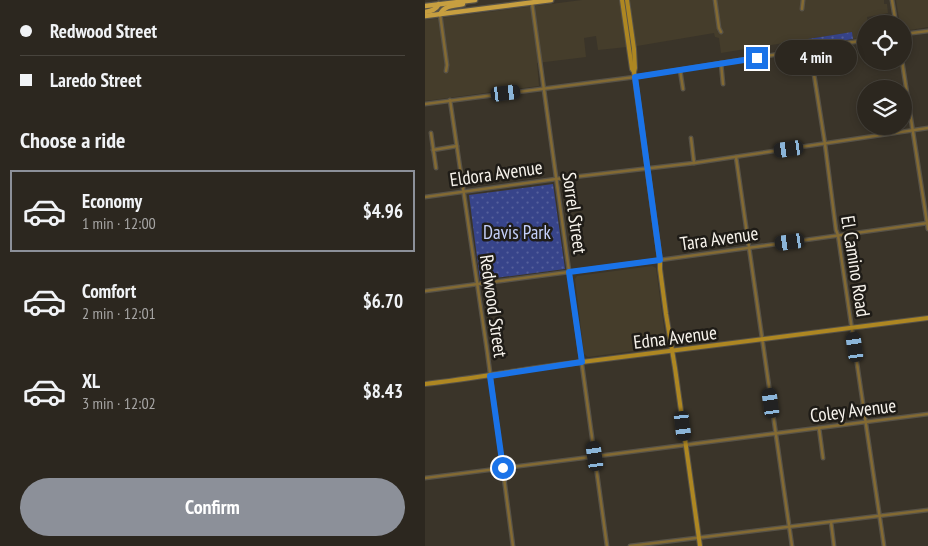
<!DOCTYPE html>
<html lang="en">
<head>
<meta charset="utf-8">
<style>
	:root { --surface:#2c271f; --page:#38332c; --text:#f1f3f6; --muted:#a6a5a4; --line:#48443d; --accent:#8c9099 }
	body { margin:0; font-family:"PT Sans Narrow",sans-serif; background:var(--page); color:var(--text); height:100vh; display:flex; flex-direction:column; font-size:19px; white-space:nowrap }
	* { box-sizing:border-box; margin:0 }
	p { font-size:16px; color:var(--muted) }
	.icon { flex:none; width:28px; height:28px; fill:none; stroke:currentColor; stroke-width:2; stroke-linecap:round; stroke-linejoin:round }
	.map { position:relative; flex:1; overflow:hidden }
	.details { display:flex; flex-direction:column; background:var(--surface); width:425px }
	.details>* { flex:none }
	.guide { display:grid; align-content:center; height:110px; padding:0 20px; background:var(--surface) }
	.fabs { position:absolute; left:432px; top:15px; display:grid; gap:10px }
	.fabs a { display:grid; place-items:center; width:55px; height:55px; border-radius:50%; background:var(--surface); box-shadow:0 2px 8px #0003,0 0 0 1px var(--line); font-size:25px }
	.end { position:absolute; width:22px; height:22px; margin:-11px; border:6px solid #1a73e8; background:#fff; box-shadow:0 0 0 2px #fff }
	.from { border-radius:50% }
	.bubble { position:absolute; height:35px; border-radius:18px; background:var(--surface); box-shadow:0 2px 8px #0003,0 0 0 1px var(--line); font-size:16px; font-weight:700; line-height:35px; text-align:center }
	.car { position:absolute; width:15px; height:30px; margin:-15px -8px; border-radius:6px; box-shadow:0 0 4px 1px #0007; background:linear-gradient(#222 24%,#8ab4d8 0 40%,#222 0 76%,#8ab4d8 0 86%,#222 0) }
	.guide b { display:flex; align-items:center; gap:18px; height:48px; font-size:19px }
	.guide b+b { border-top:1px solid var(--line) }
	.guide i { width:12px; height:12px; background:var(--text) }
	ul { padding:0; list-style:none }
	li { display:flex; align-items:center; gap:15px; height:82px; margin:0 10px 8px; padding:0 10px; border:2px solid transparent; border-radius:0px }
	li div { flex:1 }
	li b { display:block; font-size:19px }
	li em { font-style:normal; font-weight:700 }
	li.selected { border-color:var(--accent) }
	li>.icon { width:45px; height:45px; stroke-width:1.5 }
	h2 { padding:0 20px; font-size:22px; line-height:60px }
	.action { display:flex; gap:10px; margin-top:auto; padding:10px 20px }
	.action a { flex:1; height:58px; border-radius:30px; background:var(--accent); color:#fff; font-size:20px; font-weight:700; line-height:58px; text-align:center }
	main { display:flex; flex:1; min-height:0 }
	.map>svg:first-child { display:block }
</style>
</head>
<body>
<main>
<section class="details">
<div class="guide">
<b><i class="from"></i>Redwood Street</b>
<b><i></i>Laredo Street</b>
</div>
<h2>Choose a ride</h2>
<ul>
<li class="selected"><svg class="icon" aria-label="car" viewBox="0 0 24 24"><path d="M5 17H2v-5l4-1 3-4h7l3 4 3 1v5h-3M9 17h6M6 11h13"/><circle cx="7" cy="17" r="2"/><circle cx="17" cy="17" r="2"/></svg><div><b>Economy</b><p>1 min · 12:00</p></div><em>$4.96</em></li>
<li><svg class="icon" aria-label="car" viewBox="0 0 24 24"><path d="M5 17H2v-5l4-1 3-4h7l3 4 3 1v5h-3M9 17h6M6 11h13"/><circle cx="7" cy="17" r="2"/><circle cx="17" cy="17" r="2"/></svg><div><b>Comfort</b><p>2 min · 12:01</p></div><em>$6.70</em></li>
<li><svg class="icon" aria-label="car" viewBox="0 0 24 24"><path d="M5 17H2v-5l4-1 3-4h7l3 4 3 1v5h-3M9 17h6M6 11h13"/><circle cx="7" cy="17" r="2"/><circle cx="17" cy="17" r="2"/></svg><div><b>XL</b><p>3 min · 12:02</p></div><em>$8.43</em></li>
</ul>
<div class="action"><a>Confirm</a></div>
</section>
<div class="map">
<svg width="503" height="546" viewBox="0 0 503 546">
	<defs>
		<pattern id="green-dots" width="8" height="8" patternUnits="userSpaceOnUse" patternTransform="scale(1.25)"><rect width="8" height="8" fill="#37448a"/><path d="M2 2h.1M6 6h.1" fill="none" stroke="#55609b" stroke-width="1.8" stroke-linecap="round"/></pattern>
	</defs>
	<rect width="100%" height="100%" fill="#3a3429"/>
	<g fill="#453d2b">
		<path d="M157,0H459V4H462L463,13L442,17L443,24H441V37L428,39L427,32L296,53L294,38L290,37L289,33L212,46L173,50L171,36L159,38L161,57L112,63L114,86L0,101V20Z"/>
		<path d="M471,0H503V27L479,31V24H475Z"/>
		<path d="M227,266L231,268L241,343L238,347L163,357L159,354L150,279L152,276Z"/>
	</g>
	<g fill="url(#green-dots)">
		<path d="M427,32L428,39L384,46L383,39Z"/>
		<path d="M128,184L140,269L55,280L44,195Z"/>
	</g>
	<g fill="none" stroke-linecap="round" stroke-linejoin="round">
		<defs>
			<g id="street">
				<path d="M290,0L294,28L296,32"/>
				<path d="M467,0L471,24"/>
				<path d="M107,3L182,546"/>
				<path d="M377,9L378,0"/>
				<path d="M15,14L22,65L21,71"/>
				<path d="M479,34L503,31"/>
				<path d="M385,49L400,144L411,230L413,235L459,546"/>
				<path d="M477,61L503,229"/>
				<path d="M296,63L298,84"/>
				<path d="M255,70L258,89"/>
				<path d="M25,100L62,350L88,546"/>
				<path d="M0,104L210,77L441,40"/>
				<path d="M6,133L11,168"/>
				<path d="M266,138L269,163"/>
				<path d="M8,150L32,146"/>
				<path d="M311,157L367,546"/>
				<path d="M0,197L131,179L269,163L503,128"/>
				<path d="M0,291L235,260L503,223"/>
				<path d="M394,428L398,458"/>
				<path d="M0,478L503,414"/>
				<path d="M406,522L409,546"/>
				<path d="M205,546L503,510"/>
			</g>
			<g id="secondary">
				<path d="M197,0L207,69L209,72L235,260V269L241,314L250,368L275,546"/>
				<path d="M202,0L209,49L210,68L209,72"/>
				<path d="M0,384C53,378 105,368 157,362C273,347 388,333 503,318"/>
			</g>
			<g id="primary">
				<path d="M0,6L50,0"/>
				<path d="M0,12C6,11 11,10 14,4"/>
				<path d="M15,14C20,5 29,6 38,4"/>
				<path d="M0,16L126,0"/>
			</g>
		</defs>
		<use href="#street" stroke="#585348" stroke-width="5"/>
		<use href="#secondary" stroke="#585348" stroke-width="6"/>
		<use href="#primary" stroke="#585348" stroke-width="7"/>
		<use href="#street" stroke="#836a33" stroke-width="2.5"/>
		<use href="#secondary" stroke="#ae8722" stroke-width="4"/>
		<use href="#primary" stroke="#c79f40" stroke-width="4.5"/>
	</g>
	<g fill="none" stroke-linecap="round" stroke-linejoin="round">
		<path stroke="#1a73e8" stroke-width="6" d="M78,468L65,376L157,362L144,272L235,260L210,77L332,58"/>
	</g>
	<g text-anchor="middle" stroke-width="5" stroke-linejoin="round" paint-order="stroke">
		<g font-size="19" fill="#f8f4ed" stroke="#1f1c17">
			<text transform="translate(71 173) rotate(-8)" y="7">Eldora Avenue</text>
			<text transform="translate(150 213) rotate(82)" y="7">Sorrel Street</text>
			<text transform="translate(294 238) rotate(-8)" y="7">Tara Avenue</text>
			<text transform="translate(431 266) rotate(81)" y="7">El Camino Road</text>
			<text transform="translate(69 306) rotate(82)" y="7">Redwood Street</text>
			<text transform="translate(250 337) rotate(-7)" y="7">Edna Avenue</text>
			<text transform="translate(428 410) rotate(-7)" y="7">Coley Avenue</text>
		</g>
		<g font-size="19" fill="#c5d0fa" stroke="#1f1c17">
			<text x="92" y="239">Davis Park</text>
		</g>
	</g>
</svg>
<div class="fabs">
<a><svg class="icon" aria-label="locate" viewBox="0 0 24 24"><circle cx="12" cy="12" r="6"/><path d="M12 2v4M12 18v4M2 12h4M18 12h4"/></svg></a>
<a><svg class="icon" aria-label="layers" viewBox="0 0 24 24"><path d="M12 4l9 5-9 5-9-5zM3 14l9 5 9-5"/></svg></a>
</div>
<i class="end from" style="left:78px;top:468px"></i>
<i class="end" style="left:332px;top:58px"></i>
<div class="bubble" style="left:350px;top:40px;width:82px">4 min</div>
<i class="car" style="left:81px;top:93px;rotate:83deg"></i>
<i class="car" style="left:364px;top:149px;rotate:262deg"></i>
<i class="car" style="left:365px;top:242px;rotate:262deg"></i>
<i class="car" style="left:430px;top:347px;rotate:352deg"></i>
<i class="car" style="left:346px;top:403px;rotate:352deg"></i>
<i class="car" style="left:258px;top:426px;rotate:173deg"></i>
<i class="car" style="left:170px;top:456px;rotate:352deg"></i>
</div>
</main>
</body>
</html>
